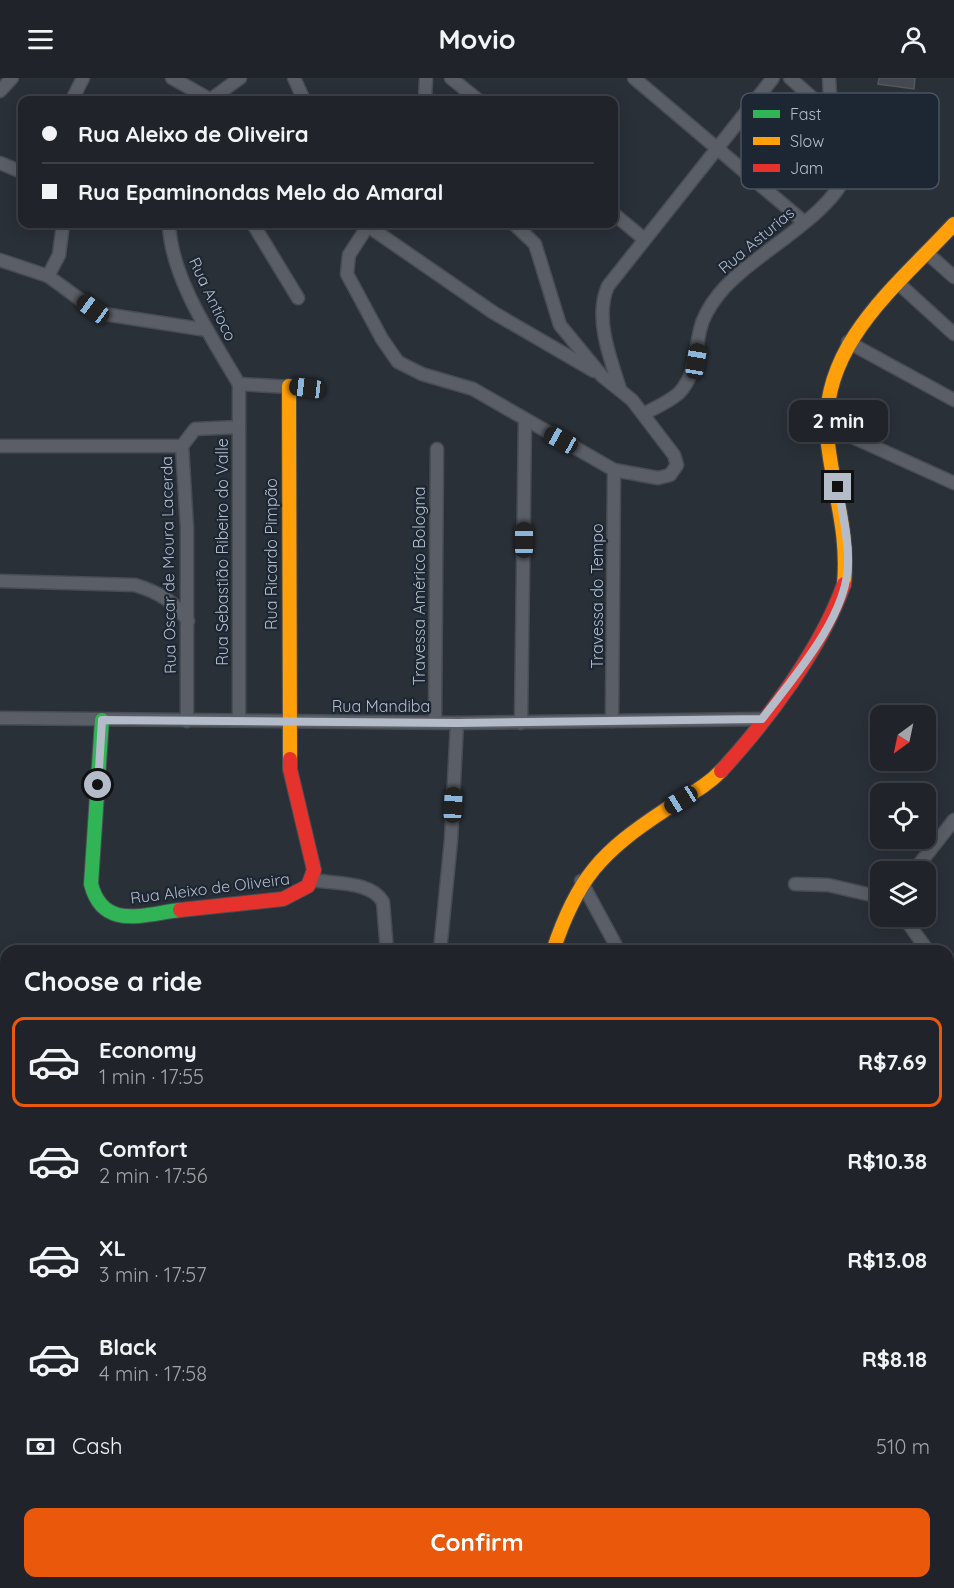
<!DOCTYPE html>
<html lang="en">
<head>
<meta charset="utf-8">
<style>
	:root { --surface:#20242a; --page:#282c32; --text:#f1f3f6; --muted:#a2a4a8; --line:#3d4147; --accent:#ea580c }
	body { margin:0; font-family:Quicksand,sans-serif; background:var(--page); color:var(--text); height:100vh; display:flex; flex-direction:column; font-size:22px; white-space:nowrap }
	* { box-sizing:border-box; margin:0 }
	p { font-size:20px; color:var(--muted) }
	.icon { flex:none; width:33px; height:33px; fill:none; stroke:currentColor; stroke-width:2; stroke-linecap:round; stroke-linejoin:round }
	.map { position:relative; flex:1; overflow:hidden }
	.side { position:absolute; left:0px; top:867px; width:954px; height:644px; display:flex; flex-direction:column; background:var(--surface); border-radius:18px 18px 0 0; box-shadow:0 3px 15px #0003,0 0 0 2px var(--line) }
	.side>* { flex:none }
	.hud { position:absolute; left:18px; top:18px; width:600px; height:132px; border-radius:12px; box-shadow:0 3px 15px #0003,0 0 0 2px var(--line); display:grid; align-content:center; height:132px; padding:0 24px; background:var(--surface) }
	.needle { width:39px; rotate:213deg }
	.tools { position:absolute; left:870px; top:627px; display:grid; gap:12px }
	.tools a { display:grid; place-items:center; width:66px; height:66px; border-radius:12px; background:var(--surface); box-shadow:0 3px 15px #0003,0 0 0 2px var(--line); font-size:30px }
	.end { position:absolute; width:27px; height:27px; margin:-14px; border:8px solid #b4bcc9; background:#111; box-shadow:0 0 0 3px #111 }
	.from { border-radius:50% }
	.bubble { position:absolute; height:42px; border-radius:12px; background:var(--surface); box-shadow:0 3px 15px #0003,0 0 0 2px var(--line); font-size:20px; font-weight:800; line-height:42px; text-align:center }
	.car { position:absolute; width:18px; height:36px; margin:-18px -9px; border-radius:8px; box-shadow:0 0 4px 2px #0007; background:linear-gradient(#222 24%,#8ab4d8 0 40%,#222 0 76%,#8ab4d8 0 86%,#222 0) }
	.hud b { display:flex; align-items:center; gap:21px; height:57px; font-size:22px }
	.hud b+b { border-top:2px solid var(--line) }
	.hud i { width:15px; height:15px; background:var(--text) }
	ul { padding:0; list-style:none }
	li { display:flex; align-items:center; gap:18px; height:90px; margin:0 12px 9px; padding:0 12px; border:3px solid transparent; border-radius:12px }
	li div { flex:1 }
	li b { display:block; font-size:22px }
	li em { font-style:normal; font-weight:800 }
	li.active { border-color:var(--accent) }
	li>.icon { width:54px; height:54px; stroke-width:1.5 }
	h2 { padding:0 24px; font-size:27px; line-height:72px }
	.pay { display:flex; align-items:center; gap:15px; height:66px; padding:0 24px; font-size:22px }
	.pay p { margin-inline-start:auto }
	.cta { display:flex; gap:12px; margin-top:auto; padding:12px 24px }
	.cta a { flex:1; height:69px; border-radius:12px; background:var(--accent); color:#fff; font-size:24px; font-weight:800; line-height:69px; text-align:center }
	header { display:flex; justify-content:space-between; align-items:center; height:78px; padding:0 24px; background:var(--surface); font-size:27px; font-weight:800 }
	.map>svg:first-child { display:block }
</style>
</head>
<body>
<header><svg class="icon" aria-label="menu" viewBox="0 0 24 24"><path d="M4 6h16M4 12h16M4 18h16"/></svg>Movio<svg class="icon" aria-label="person" viewBox="0 0 24 24"><circle cx="12" cy="8" r="4"/><path d="M4 21q1-7 8-7t8 7"/></svg></header>
<div class="map">
<svg width="954" height="1510" viewBox="0 0 954 1510">
	<rect width="100%" height="100%" fill="#2a3038"/>
	<path fill="#444950" stroke="#52575f" stroke-width="1.5" d="M879,0H915L914,11L878,6Z"/>
	<g fill="none" stroke-linecap="round" stroke-linejoin="round">
		<defs>
			<g id="street">
				<path d="M172,0L211,22"/>
				<path d="M294,0L304,22"/>
				<path d="M451,0L478,22"/>
				<path d="M634,0L804,144"/>
				<path d="M790,0L834,39"/>
				<path d="M0,13L12,0"/>
				<path d="M72,22L83,0"/>
				<path d="M210,22L240,0"/>
				<path d="M425,22L426,0"/>
				<path d="M0,85L22,94"/>
				<path d="M614,136L644,161"/>
				<path d="M169,146C171,200 212,260 239,306"/>
				<path d="M253,146L298,220"/>
				<path d="M365,146L494,235L594,293"/>
				<path d="M367,149L349,177L347,196L382,261L398,284L422,296L473,311L614,392L658,400L670,397L677,387L674,377L632,322L602,298L560,247L535,166L514,146"/>
				<path d="M927,175L954,199"/>
				<path d="M0,182L48,198L93,231L104,236L207,252"/>
				<path d="M48,198L59,177L63,146"/>
				<path d="M898,205L954,256"/>
				<path d="M848,264L954,322"/>
				<path d="M239,306L307,310"/>
				<path d="M620,311C610,280 594,239 608,208L773,0"/>
				<path d="M643,336C655,330 669,324 679,315C696,297 695,274 700,252C703,238 711,226 719,216C753,174 832,140 849,90C856,68 844,59 835,40C829,30 830,12 829,0"/>
				<path d="M828,348L954,405"/>
				<path d="M0,368H182L187,450V643"/>
				<path d="M182,368L195,351L239,349"/>
				<path d="M0,503L135,507C158,514 174,523 188,543"/>
				<path d="M0,640L457,645L762,641"/>
				<path d="M239,642V306"/>
				<path d="M612,643L614,392"/>
				<path d="M435,644L437,371"/>
				<path d="M521,645L525,342"/>
				<path d="M913,794L954,742"/>
				<path d="M313,802C335,806 371,803 383,824L387,873"/>
				<path d="M581,803L619,873"/>
				<path d="M795,806L828,807L880,819"/>
				<path d="M903,838L928,873"/>
				<path d="M440,873L451,762L457,645"/>
				<path d="M948,939L954,959"/>
				<path d="M0,1021L6,1020"/>
				<path d="M0,1120H6"/>
				<path d="M948,1144L954,1138"/>
				<path d="M948,1156L954,1158"/>
				<path d="M948,1299L954,1301"/>
				<path d="M948,1361H954"/>
				<path d="M0,1426H6"/>
				<path d="M120,1504V1510"/>
				<path d="M581,1504L582,1510"/>
				<path d="M773,1504L775,1510"/>
				<path d="M840,1504L843,1510"/>
			</g>
			<g id="fast">
				<path d="M102,642L91,806C103,853 144,836 180,832"/>
				<path d="M0,899L6,911"/>
				<path d="M0,1316L6,1317"/>
				<path d="M376,1504V1510"/>
			</g>
			<g id="slow">
				<path d="M289,308L290,681"/>
				<path d="M844,506C849,451 832,411 827,357C820,266 898,207 954,146"/>
				<path d="M553,873C577,800 601,774 665,732C684,719 705,710 721,693"/>
			</g>
			<g id="jam">
				<path d="M721,693C768,642 821,571 844,506"/>
				<path d="M180,832L283,821L308,808L314,792L290,691V681"/>
			</g>
		</defs>
		<use href="#street" stroke="#484c53" stroke-width="15"/>
		<use href="#fast" stroke="#484c53" stroke-width="16"/>
		<use href="#slow" stroke="#484c53" stroke-width="16"/>
		<use href="#jam" stroke="#484c53" stroke-width="16"/>
		<use href="#street" stroke="#5a5e66" stroke-width="12"/>
		<use href="#fast" stroke="#30b455" stroke-width="14"/>
		<use href="#slow" stroke="#ff9f0a" stroke-width="14"/>
		<use href="#jam" stroke="#e5322d" stroke-width="14"/>
	</g>
	<g fill="none" stroke-linecap="round" stroke-linejoin="round">
		<path stroke="#b4bcc9" stroke-width="8" d="M98,707L102,642L457,645L762,641C793,600 847,539 848,486C849,461 842,434 838,409"/>
	</g>
	<g text-anchor="middle" stroke-width="4.5" stroke-linejoin="round" paint-order="stroke">
		<g font-size="16" fill="#b4bcc9" stroke="#1d2633">
			<text transform="translate(756 162) rotate(-40)" y="6">Rua Asturias</text>
			<text transform="translate(213 221) rotate(65)" y="6">Rua Antioco</text>
			<text transform="translate(222 474) rotate(-90)" y="6">Rua Sebastião Ribeiro do Valle</text>
			<text transform="translate(271 476) rotate(-90)" y="6">Rua Ricardo Pimpão</text>
			<text transform="translate(168 487) rotate(-91)" y="6">Rua Oscar de Moura Lacerda</text>
			<text transform="translate(419 508) rotate(-90)" y="6">Travessa Américo Bologna</text>
			<text transform="translate(597 518) rotate(-90)" y="6">Travessa do Tempo</text>
			<text x="381" y="634">Rua Mandiba</text>
			<text transform="translate(210 810) rotate(-7)" y="6">Rua Aleixo de Oliveira</text>
		</g>
	</g>
	<rect x="741" y="15" width="198" height="96" rx="9" fill="#1d2633" stroke="#4a5360" stroke-width="1.5"/>
	<rect x="753" y="32" width="27" height="8" fill="#30b455"/>
	<rect x="753" y="59" width="27" height="8" fill="#ff9f0a"/>
	<rect x="753" y="86" width="27" height="8" fill="#e5322d"/>
	<g font-size="16" fill="#b4bcc9">
		<text x="790" y="42">Fast</text>
		<text x="790" y="69">Slow</text>
		<text x="790" y="96">Jam</text>
	</g>
</svg>
<div class="tools">
<a><svg class="needle" viewBox="-14 -14 28 28"><path d="M0-13l5 13h-10z" fill="#e53935"/><path d="M0 13l5-13h-10z" fill="#a2a4a8"/></svg></a>
<a><svg class="icon" aria-label="locate" viewBox="0 0 24 24"><circle cx="12" cy="12" r="6"/><path d="M12 2v4M12 18v4M2 12h4M18 12h4"/></svg></a>
<a><svg class="icon" aria-label="layers" viewBox="0 0 24 24"><path d="M12 4l9 5-9 5-9-5zM3 14l9 5 9-5"/></svg></a>
</div>
<i class="end from" style="left:98px;top:707px"></i>
<i class="end" style="left:838px;top:409px"></i>
<div class="bubble" style="left:789px;top:322px;width:99px">2 min</div>
<i class="car" style="left:93px;top:231px;rotate:306deg"></i>
<i class="car" style="left:696px;top:283px;rotate:9deg"></i>
<i class="car" style="left:307px;top:310px;rotate:277deg"></i>
<i class="car" style="left:561px;top:362px;rotate:299deg"></i>
<i class="car" style="left:524px;top:462px;rotate:0deg"></i>
<i class="car" style="left:681px;top:722px;rotate:238deg"></i>
<i class="car" style="left:453px;top:727px;rotate:3deg"></i>
<div class="hud">
<b><i class="from"></i>Rua Aleixo de Oliveira</b>
<b><i></i>Rua Epaminondas Melo do Amaral</b>
</div>
<section class="side">
<h2>Choose a ride</h2>
<ul>
<li class="active"><svg class="icon" aria-label="car" viewBox="0 0 24 24"><path d="M5 17H2v-5l4-1 3-4h7l3 4 3 1v5h-3M9 17h6M6 11h13"/><circle cx="7" cy="17" r="2"/><circle cx="17" cy="17" r="2"/></svg><div><b>Economy</b><p>1 min · 17:55</p></div><em>R$7.69</em></li>
<li><svg class="icon" aria-label="car" viewBox="0 0 24 24"><path d="M5 17H2v-5l4-1 3-4h7l3 4 3 1v5h-3M9 17h6M6 11h13"/><circle cx="7" cy="17" r="2"/><circle cx="17" cy="17" r="2"/></svg><div><b>Comfort</b><p>2 min · 17:56</p></div><em>R$10.38</em></li>
<li><svg class="icon" aria-label="car" viewBox="0 0 24 24"><path d="M5 17H2v-5l4-1 3-4h7l3 4 3 1v5h-3M9 17h6M6 11h13"/><circle cx="7" cy="17" r="2"/><circle cx="17" cy="17" r="2"/></svg><div><b>XL</b><p>3 min · 17:57</p></div><em>R$13.08</em></li>
<li><svg class="icon" aria-label="car" viewBox="0 0 24 24"><path d="M5 17H2v-5l4-1 3-4h7l3 4 3 1v5h-3M9 17h6M6 11h13"/><circle cx="7" cy="17" r="2"/><circle cx="17" cy="17" r="2"/></svg><div><b>Black</b><p>4 min · 17:58</p></div><em>R$8.18</em></li>
</ul>
<div class="pay"><svg class="icon" aria-label="cash" viewBox="0 0 24 24"><path d="M3 7h18v10H3z"/><circle cx="12" cy="12" r="2"/></svg>Cash<p>510 m</p></div>
<div class="cta"><a>Confirm</a></div>
</section>
</div>
</body>
</html>
